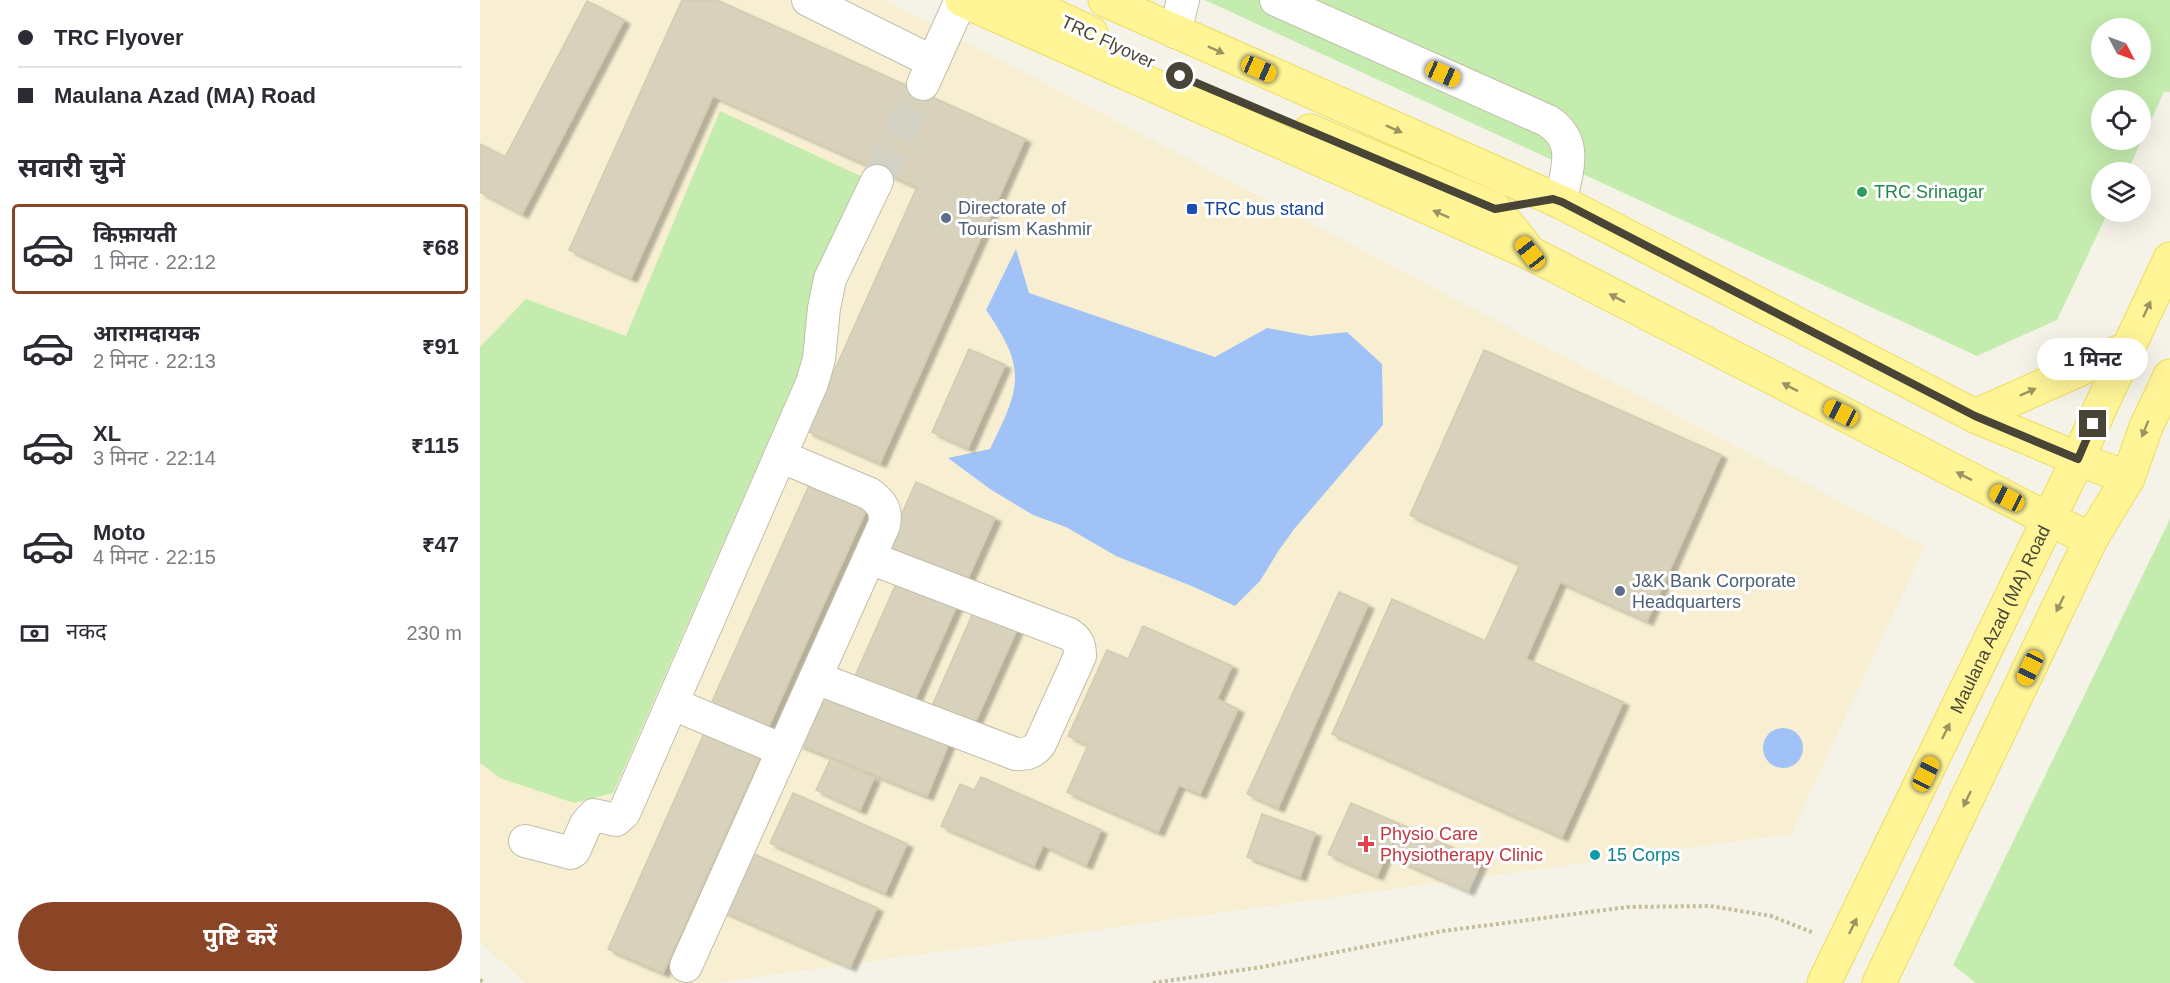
<!DOCTYPE html>
<html lang="hi">
<head>
<meta charset="utf-8">
<style>
	:root { --surface:#fff; --page:#f2f2f3; --text:#2b2b33; --muted:#7c7c81; --line:#e1e1e2; --accent:#8a4526 }
	body { margin:0; font-family:Arial,"Noto Sans Devanagari",sans-serif; background:var(--page); color:var(--text); height:100vh; display:flex; flex-direction:column; font-size:22px; white-space:nowrap }
	* { box-sizing:border-box; margin:0 }
	p { font-size:20px; color:var(--muted) }
	.icon { flex:none; width:33px; height:33px; fill:none; stroke:currentColor; stroke-width:2; stroke-linecap:round; stroke-linejoin:round }
	.map { position:relative; flex:1; overflow:hidden }
	.drawer { display:flex; flex-direction:column; background:var(--surface); width:480px }
	.drawer>* { flex:none }
	.banner { display:grid; align-content:center; height:132px; padding:0 18px; background:var(--surface) }
	.needle { width:39px; rotate:131deg }
	.fabs { position:absolute; left:1611px; top:18px; display:grid; gap:12px }
	.fabs a { display:grid; place-items:center; width:60px; height:60px; border-radius:50%; background:var(--surface); box-shadow:0 6px 24px #0002; font-size:30px }
	.end { position:absolute; width:27px; height:27px; margin:-14px; border:8px solid #494536; background:#fff; box-shadow:0 0 0 3px #fff }
	.from { border-radius:50% }
	.bubble { position:absolute; height:42px; border-radius:21px; background:var(--surface); box-shadow:0 6px 24px #0002; font-size:20px; font-weight:700; line-height:42px; text-align:center }
	.car { position:absolute; width:18px; height:36px; margin:-18px -9px; border-radius:8px; box-shadow:0 0 4px 2px #0007; background:linear-gradient(#f5c518 24%,#345 0 40%,#f5c518 0 76%,#345 0 86%,#f5c518 0) }
	.banner b { display:flex; align-items:center; gap:21px; height:57px; font-size:22px }
	.banner b+b { border-top:2px solid var(--line) }
	.banner i { width:15px; height:15px; background:var(--text) }
	ul { padding:0; list-style:none }
	li { display:flex; align-items:center; gap:18px; height:90px; margin:0 12px 9px; padding:0 6px; border:3px solid transparent; border-radius:6px }
	li div { flex:1 }
	li b { display:block; font-size:22px }
	li em { font-style:normal; font-weight:700 }
	li.selected { border-color:var(--accent) }
	li>.icon { width:54px; height:54px; stroke-width:1.5 }
	h2 { padding:0 18px; font-size:27px; line-height:72px }
	.pay { display:flex; align-items:center; gap:15px; height:66px; padding:0 18px; font-size:22px }
	.pay p { margin-inline-start:auto }
	.cta { display:flex; gap:12px; margin-top:auto; padding:12px 18px }
	.cta a { flex:1; height:69px; border-radius:36px; background:var(--accent); color:#fff; font-size:24px; font-weight:700; line-height:69px; text-align:center }
	main { display:flex; flex:1; min-height:0 }
	.map>svg:first-child { display:block }
</style>
</head>
<body>
<main>
<section class="drawer">
<div class="banner">
<b><i class="from"></i>TRC Flyover</b>
<b><i></i>Maulana Azad (MA) Road</b>
</div>
<h2>सवारी चुनें</h2>
<ul>
<li class="selected"><svg class="icon" aria-label="car" viewBox="0 0 24 24"><path d="M5 17H2v-5l4-1 3-4h7l3 4 3 1v5h-3M9 17h6M6 11h13"/><circle cx="7" cy="17" r="2"/><circle cx="17" cy="17" r="2"/></svg><div><b>किफ़ायती</b><p>1 मिनट · 22:12</p></div><em>₹68</em></li>
<li><svg class="icon" aria-label="car" viewBox="0 0 24 24"><path d="M5 17H2v-5l4-1 3-4h7l3 4 3 1v5h-3M9 17h6M6 11h13"/><circle cx="7" cy="17" r="2"/><circle cx="17" cy="17" r="2"/></svg><div><b>आरामदायक</b><p>2 मिनट · 22:13</p></div><em>₹91</em></li>
<li><svg class="icon" aria-label="car" viewBox="0 0 24 24"><path d="M5 17H2v-5l4-1 3-4h7l3 4 3 1v5h-3M9 17h6M6 11h13"/><circle cx="7" cy="17" r="2"/><circle cx="17" cy="17" r="2"/></svg><div><b>XL</b><p>3 मिनट · 22:14</p></div><em>₹115</em></li>
<li><svg class="icon" aria-label="car" viewBox="0 0 24 24"><path d="M5 17H2v-5l4-1 3-4h7l3 4 3 1v5h-3M9 17h6M6 11h13"/><circle cx="7" cy="17" r="2"/><circle cx="17" cy="17" r="2"/></svg><div><b>Moto</b><p>4 मिनट · 22:15</p></div><em>₹47</em></li>
</ul>
<div class="pay"><svg class="icon" aria-label="cash" viewBox="0 0 24 24"><path d="M3 7h18v10H3z"/><circle cx="12" cy="12" r="2"/></svg>नकद<p>230 m</p></div>
<div class="cta"><a>पुष्टि करें</a></div>
</section>
<div class="map">
<svg width="1690" height="983" viewBox="0 0 1690 983">
	<defs>
		<filter id="shadow"><feDropShadow dx="6" dy="4" stdDeviation="1.5" flood-color="#0004"/></filter>
	</defs>
	<rect width="100%" height="100%" fill="#f5f3e8"/>
	<path fill="#f8efd2" d="M0,0H406L1445,546L1311,834L234,983H45L0,942Z"/>
	<g fill="#c4ecae" fill-rule="evenodd">
		<path d="M725,0H1690V92H1684L1647,172H1622V212H1628L1577,320L1497,356ZM1622,28H1660V68H1622ZM1622,100H1660V140H1622Z"/>
		<path d="M240,111L387,179L326,355L133,793L94,803L20,778L0,763V347L46,299L146,336Z"/>
		<path d="M1690,519V983H1496L1473,965Z"/>
	</g>
	<g fill="#a0c2f6">
		<path d="M536,249L549,293L735,357L787,328L830,336L867,332L902,364L903,425L815,528L799,550L780,581L755,606L714,587L636,556L586,527L553,515L510,489L468,458L510,449C540,388 548,370 506,310Z"/>
		<circle cx="1303" cy="748" r="20"/>
	</g>
	<g fill="#d8d2bc" stroke="#d3ccaf" stroke-width="1.5" filter="url(#shadow)">
		<path d="M202,0H237L545,139L400,463L327,431L437,187L233,96L151,278L89,250Z"/>
		<path d="M107,1L144,20L42,214L0,192V144L25,157Z"/>
		<path d="M489,349L525,365L488,448L452,432Z"/>
		<path d="M1004,350L1241,455L1167,621L1080,582L1046,659L1143,702L1082,837L852,734L912,599L1005,641L1040,564L930,515Z"/>
		<path d="M436,482L515,518L484,587L405,551Z"/>
		<path d="M330,483L387,508L286,732L230,706Z"/>
		<path d="M419,577L478,603L433,704L374,678Z"/>
		<path d="M859,592L888,605L798,808L767,794Z"/>
		<path d="M496,606L539,625L493,727L451,708Z"/>
		<path d="M663,626L752,666L737,699L758,709L720,794L699,785L678,832L587,792L608,745L588,736L627,650L648,659Z"/>
		<path d="M342,686L471,738L447,796L318,744Z"/>
		<path d="M226,729L282,753L183,973L128,949Z"/>
		<path d="M351,758L394,778L380,810L336,790Z"/>
		<path d="M501,777L621,830L606,865L563,845L554,866L461,826L480,784L494,790Z"/>
		<path d="M313,793L427,844L405,893L290,843Z"/>
		<path d="M871,803L920,824L897,876L848,854Z"/>
		<path d="M782,814L835,833L820,877L767,857Z"/>
		<path d="M923,825L1002,861L988,891L909,856Z"/>
		<path d="M267,851L397,908L370,967L241,910Z"/>
	</g>
	<g fill="none" stroke-linecap="round" stroke-linejoin="round">
		<path stroke="#d3d0c4" stroke-width="32" stroke-dasharray="32 16" stroke-linecap="butt" d="M397,181L443,84"/>
		<defs>
			<g id="minor">
				<path d="M328,0L453,62"/>
				<path d="M796,0L1068,121C1100,142 1086,170 1081,202"/>
				<path d="M695,32L703,0"/>
				<path d="M443,84L481,0"/>
				<path d="M336,678L536,754C547,754 553,753 560,744L600,656C600,645 598,640 589,634L390,558"/>
				<path d="M193,704L303,750"/>
				<path d="M45,841L91,853L94,851L106,824L114,815L136,820L144,813L332,383L339,359L344,308L350,279L397,181"/>
				<path d="M206,966L404,525C407,510 402,503 390,494L300,456"/>
			</g>
			<g id="major">
				<path d="M482,0L1050,253L1568,519L1611,539"/>
				<path d="M540,0L611,33"/>
				<path d="M625,0L1081,202L1495,416L1598,459L1648,478"/>
				<path d="M830,131L1015,209L1047,249"/>
				<path d="M1495,416L1648,348"/>
				<path id="s1" d="M1344,983L1598,459L1621,406L1690,259"/>
				<path d="M1399,983L1611,539L1648,478L1666,427L1690,376"/>
			</g>
		</defs>
		<use href="#minor" stroke="#c1bea9" stroke-width="34"/>
		<use href="#major" stroke="#ecdd5e" stroke-width="35"/>
		<g stroke="#c4bd9a" stroke-width="4" stroke-dasharray="3 3" stroke-linecap="butt">
			<path d="M0,980L5,983"/>
			<path d="M673,983L782,967L963,931L1148,907L1230,906L1291,916L1334,933"/>
		</g>
		<use href="#minor" stroke="#fff" stroke-width="32"/>
		<use href="#major" stroke="#fff597" stroke-width="33"/>
	</g>
	<defs><path id="oneway-solid" d="M-6-.8H1V-3.2L6.5 0L1 3.2V.8H-6Z" transform="scale(1.5)"/></defs>
	<g fill="#9b9462">
		<use href="#oneway-solid" transform="translate(736 50) rotate(24)"/>
		<use href="#oneway-solid" transform="translate(914 129) rotate(24)"/>
		<use href="#oneway-solid" transform="translate(961 214) rotate(-156)"/>
		<use href="#oneway-solid" transform="translate(1137 298) rotate(-153)"/>
		<use href="#oneway-solid" transform="translate(1667 309) rotate(-65)"/>
		<use href="#oneway-solid" transform="translate(1310 387) rotate(-153)"/>
		<use href="#oneway-solid" transform="translate(1548 392) rotate(-24)"/>
		<use href="#oneway-solid" transform="translate(1665 429) rotate(112)"/>
		<use href="#oneway-solid" transform="translate(1484 476) rotate(-153)"/>
		<use href="#oneway-solid" transform="translate(1580 604) rotate(116)"/>
		<use href="#oneway-solid" transform="translate(1466 731) rotate(-64)"/>
		<use href="#oneway-solid" transform="translate(1487 799) rotate(116)"/>
		<use href="#oneway-solid" transform="translate(1373 926) rotate(-64)"/>
	</g>
	<g fill="none" stroke-linecap="round" stroke-linejoin="round">
		<path stroke="#494536" stroke-width="8" d="M700,76L1015,209L1073,199L1082,202L1495,416L1598,459L1613,424"/>
	</g>
	<circle fill="#2e9e5b" stroke="#fff" stroke-width="2" cx="1382" cy="192" r="6"/>
	<rect fill="#1a4fb4" stroke="#fff" stroke-width="2" x="706" y="203" width="12" height="12" rx="3"/>
	<g fill="#5c6f8a" stroke="#fff" stroke-width="2">
		<circle cx="466" cy="218" r="6"/>
		<circle cx="1140" cy="591" r="6"/>
	</g>
	<path fill="#e0444e" stroke="#fff" stroke-width="2" d="M883 835h6v6h6v6h-6v6h-6v-6h-6v-6h6z"/>
	<circle fill="#0f9aa8" stroke="#fff" stroke-width="2" cx="1115" cy="855" r="6"/>
	<g text-anchor="middle" stroke-width="6" stroke-linejoin="round" paint-order="stroke">
		<g font-size="18" fill="#494536" stroke="#fff">
			<text transform="translate(628 42) rotate(25)" y="6">TRC Flyover</text>
			<text dy="6" stroke="none"><textPath href="#s1" startOffset="404">Maulana Azad (MA) Road</textPath></text>
		</g>
		<g font-size="18" fill="#27864d" stroke="#fff" text-anchor="start">
			<text x="1394" y="198">TRC Srinagar</text>
		</g>
		<g font-size="18" fill="#4e5e75" stroke="#fff" text-anchor="start">
			<text x="478" y="214">Directorate of<tspan x="478" dy="21">Tourism Kashmir</tspan></text>
			<text x="1152" y="587">J&amp;K Bank Corporate<tspan x="1152" dy="21">Headquarters</tspan></text>
		</g>
		<g font-size="18" fill="#164399" stroke="#fff" text-anchor="start">
			<text x="724" y="215">TRC bus stand</text>
		</g>
		<g font-size="18" fill="#be3a42" stroke="#fff" text-anchor="start">
			<text x="900" y="840">Physio Care<tspan x="900" dy="21">Physiotherapy Clinic</tspan></text>
		</g>
		<g font-size="18" fill="#0d838f" stroke="#fff" text-anchor="start">
			<text x="1127" y="861">15 Corps</text>
		</g>
	</g>
</svg>
<div class="fabs">
<a><svg class="needle" viewBox="-14 -14 28 28"><path d="M0-13l5 13h-10z" fill="#e53935"/><path d="M0 13l5-13h-10z" fill="#7c7c81"/></svg></a>
<a><svg class="icon" aria-label="locate" viewBox="0 0 24 24"><circle cx="12" cy="12" r="6"/><path d="M12 2v4M12 18v4M2 12h4M18 12h4"/></svg></a>
<a><svg class="icon" aria-label="layers" viewBox="0 0 24 24"><path d="M12 4l9 5-9 5-9-5zM3 14l9 5 9-5"/></svg></a>
</div>
<i class="end from" style="left:700px;top:76px"></i>
<i class="end" style="left:1613px;top:424px"></i>
<div class="bubble" style="left:1557px;top:338px;width:111px">1 मिनट</div>
<i class="car" style="left:779px;top:69px;rotate:114deg"></i>
<i class="car" style="left:963px;top:74px;rotate:114deg"></i>
<i class="car" style="left:1050px;top:253px;rotate:322deg"></i>
<i class="car" style="left:1361px;top:413px;rotate:297deg"></i>
<i class="car" style="left:1527px;top:498px;rotate:297deg"></i>
<i class="car" style="left:1550px;top:668px;rotate:205deg"></i>
<i class="car" style="left:1446px;top:774px;rotate:26deg"></i>
</div>
</main>
</body>
</html>
